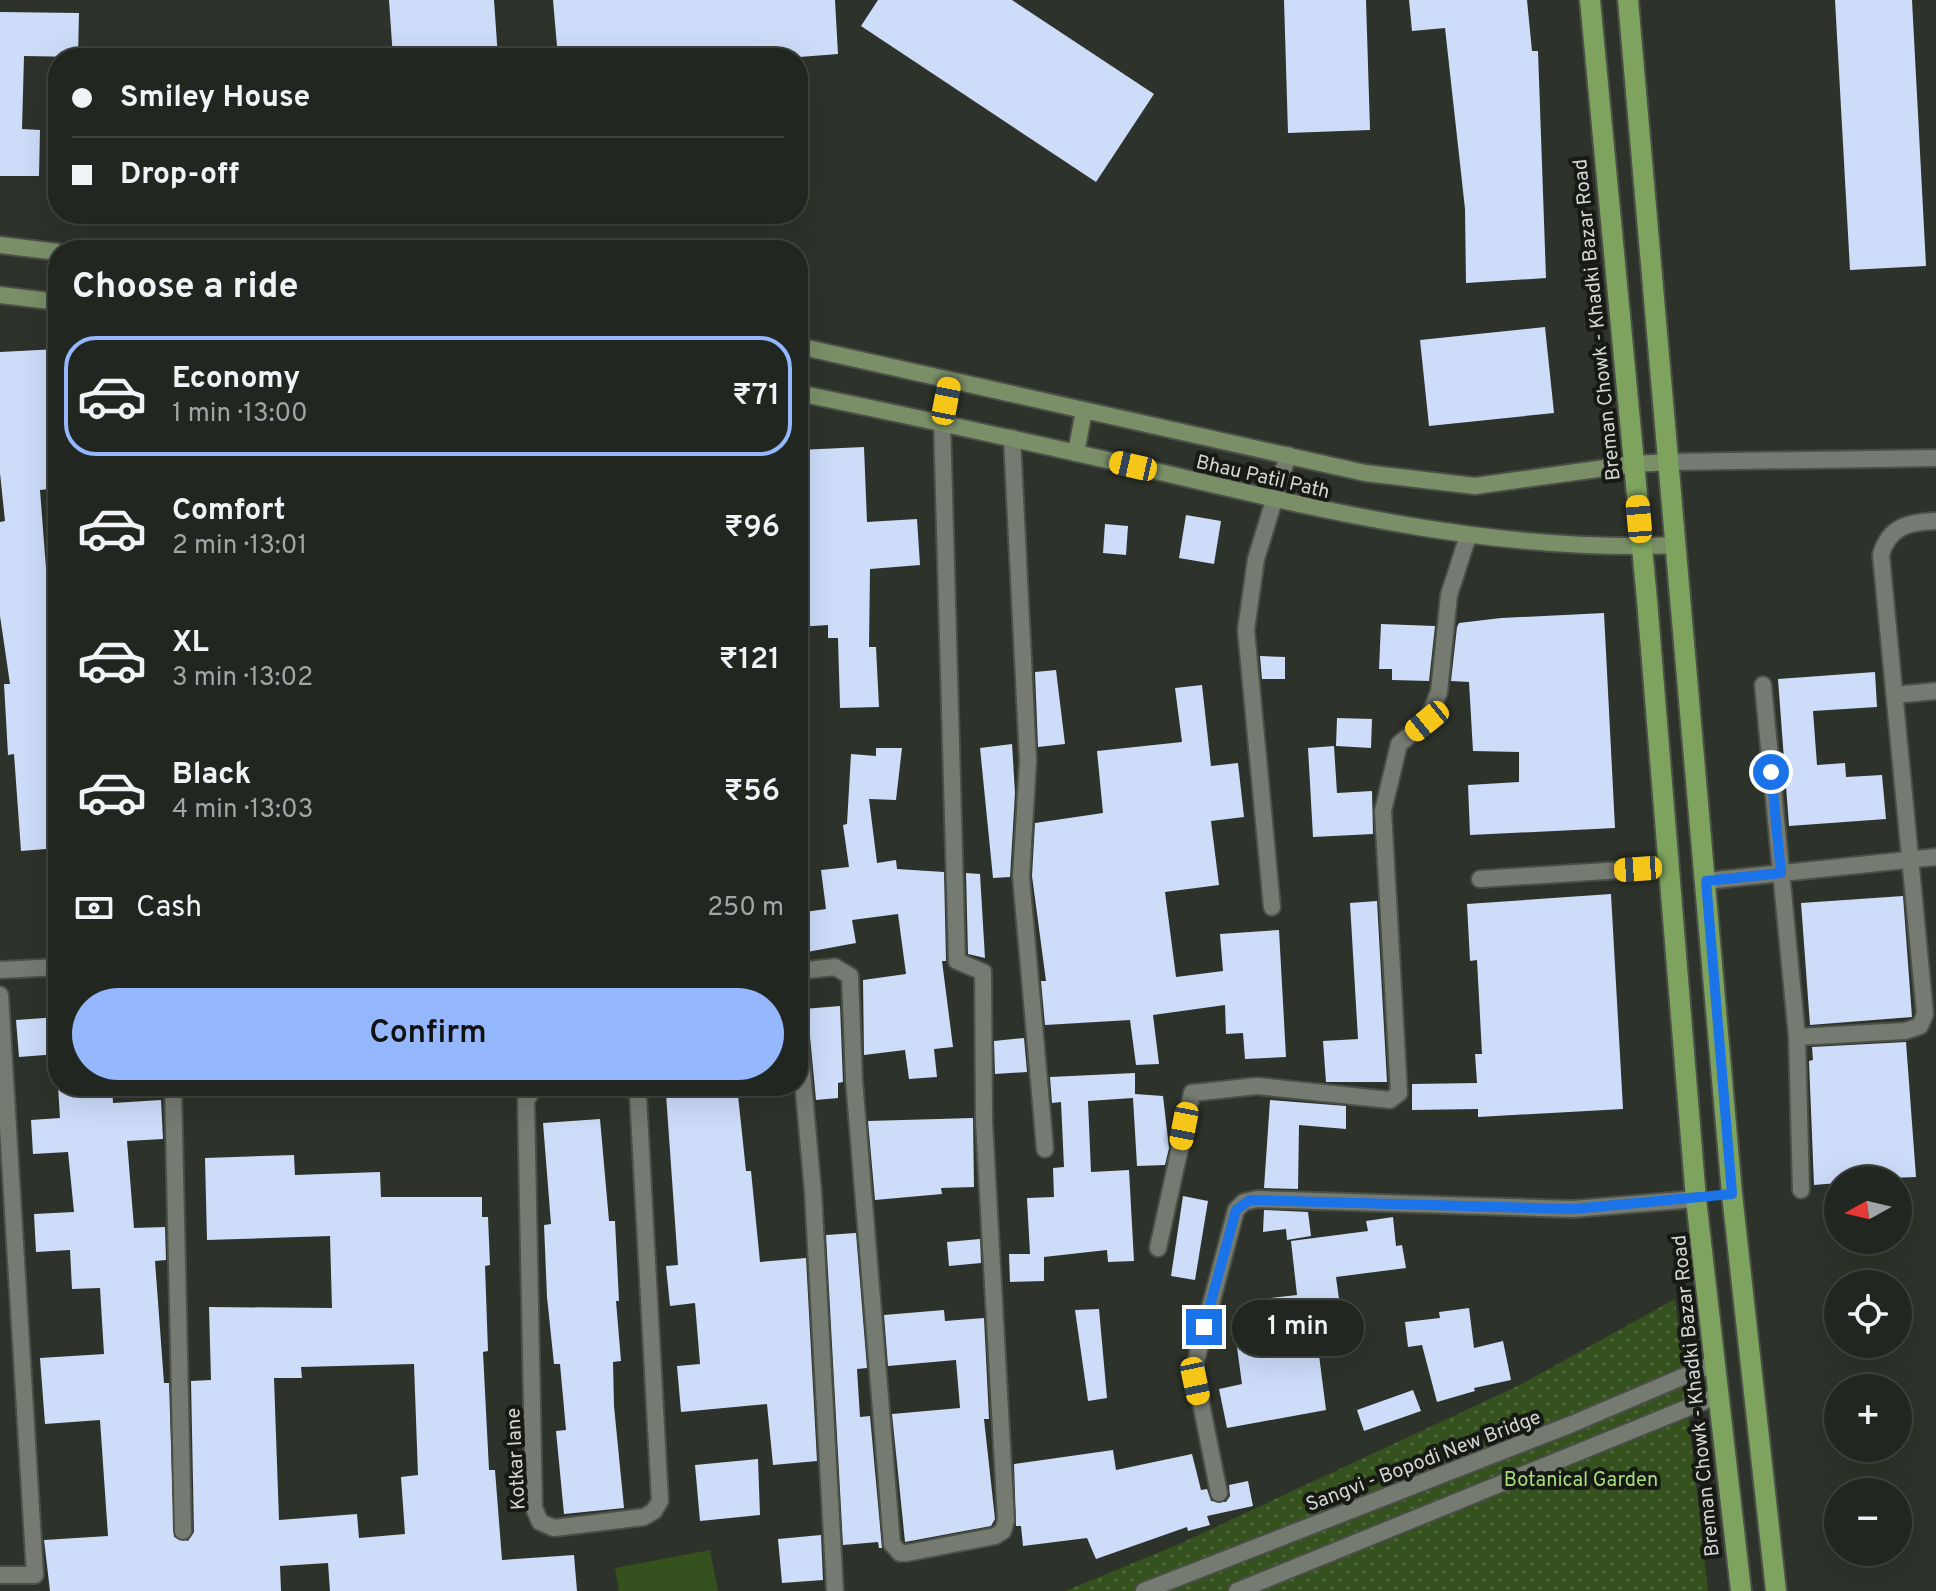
<!DOCTYPE html>
<html lang="en">
<head>
<meta charset="utf-8">
<style>
	:root { --surface:#222620; --page:#2e322d; --text:#f1f3f6; --muted:#a2a5a5; --line:#3f433e; --accent:#94b7fd }
	body { margin:0; font-family:Overpass,sans-serif; background:var(--page); color:var(--text); height:100vh; display:flex; flex-direction:column; font-size:30px; white-space:nowrap }
	* { box-sizing:border-box; margin:0 }
	p { font-size:26px; color:var(--muted) }
	.icon { flex:none; width:44px; height:44px; fill:none; stroke:currentColor; stroke-width:2; stroke-linecap:round; stroke-linejoin:round }
	.map { position:relative; flex:1; overflow:hidden }
	.sheet { position:absolute; left:48px; top:240px; width:760px; height:856px; display:flex; flex-direction:column; background:var(--surface); border-radius:32px; box-shadow:0 8px 32px #0002,0 0 0 2px var(--line) }
	.sheet>* { flex:none }
	.guide { position:absolute; left:48px; top:48px; width:760px; height:176px; border-radius:32px; box-shadow:0 8px 32px #0002,0 0 0 2px var(--line); display:grid; align-content:center; height:176px; padding:0 24px; background:var(--surface) }
	.needle { width:52px; rotate:262deg }
	.fabs { position:absolute; left:1824px; top:1166px; display:grid; gap:16px }
	.fabs a { display:grid; place-items:center; width:88px; height:88px; border-radius:50%; background:var(--surface); box-shadow:0 8px 32px #0002,0 0 0 2px var(--line); font-size:40px }
	.end { position:absolute; width:36px; height:36px; margin:-18px; border:10px solid #1a73e8; background:#fff; box-shadow:0 0 0 4px #fff }
	.from { border-radius:50% }
	.bubble { position:absolute; height:56px; border-radius:28px; background:var(--surface); box-shadow:0 8px 32px #0002,0 0 0 2px var(--line); font-size:26px; font-weight:600; line-height:56px; text-align:center }
	.car { position:absolute; width:24px; height:48px; margin:-24px -12px; border-radius:10px; box-shadow:0 0 6px 2px #0007; background:linear-gradient(#f5c518 24%,#345 0 40%,#f5c518 0 76%,#345 0 86%,#f5c518 0) }
	.guide b { display:flex; align-items:center; gap:28px; height:76px; font-size:30px }
	.guide b+b { border-top:2px solid var(--line) }
	.guide i { width:20px; height:20px; background:var(--text) }
	ul { padding:0; list-style:none }
	li { display:flex; align-items:center; gap:24px; height:120px; margin:0 16px 12px; padding:0 8px; border:4px solid transparent; border-radius:32px }
	li div { flex:1 }
	li b { display:block; font-size:30px }
	li em { font-style:normal; font-weight:600 }
	li.active { border-color:var(--accent) }
	li>.icon { width:72px; height:72px; stroke-width:1.5 }
	h2 { padding:0 24px; font-size:36px; line-height:96px }
	.pay { display:flex; align-items:center; gap:20px; height:88px; padding:0 24px; font-size:30px }
	.pay p { margin-inline-start:auto }
	.primary-button { display:flex; gap:16px; margin-top:auto; padding:16px 24px }
	.primary-button a { flex:1; height:92px; border-radius:48px; background:var(--accent); color:#111; font-size:32px; font-weight:600; line-height:92px; text-align:center }
	.map>svg:first-child { display:block }
</style>
</head>
<body>
<div class="map">
<svg width="1936" height="1591" viewBox="0 0 1936 1591">
	<defs>
		<pattern id="garden-dots" width="8" height="8" patternUnits="userSpaceOnUse" patternTransform="scale(2)"><rect width="8" height="8" fill="#35511e"/><path d="M2 2h.1M6 6h.1" fill="none" stroke="#51693e" stroke-width="1.8" stroke-linecap="round"/></pattern>
	</defs>
	<rect width="100%" height="100%" fill="#2d322a"/>
	<path fill="#35511e" d="M710,1550L718,1591H619L615,1568Z"/>
	<path fill="url(#garden-dots)" d="M1675,1299L1708,1591H1065L1177,1545L1520,1385Z"/>
	<g fill="#ccdcf9" fill-rule="evenodd">
		<path d="M389,0H494L498,58H393Z"/>
		<path d="M553,0H835L838,54L787,58H558Z"/>
		<path d="M878,0H1012L1154,94L1096,182L861,26Z"/>
		<path d="M1284,0H1366L1370,130L1288,133Z"/>
		<path d="M1409,0H1527L1532,51H1538L1546,278L1466,283L1465,209L1445,28L1412,31Z"/>
		<path d="M1835,0H1912L1926,266L1850,270Z"/>
		<path d="M0,12L79,13L78,57L24,56L22,129L40,130L39,176H0Z"/>
		<path d="M1545,327L1554,413L1429,426L1420,340Z"/>
		<path d="M58,349V488L40,490L46,568L58,567V848L21,851L14,754L8,755L4,684H10L0,616V522L5,521L0,473V352Z"/>
		<path d="M864,447L867,522L917,519L920,565L870,569L869,647H876L879,707L840,708L838,638H828V625L798,627V450Z"/>
		<path d="M1186,515L1221,521L1214,564L1179,558Z"/>
		<path d="M1105,524L1128,526L1126,555L1103,553Z"/>
		<path d="M1604,613L1615,828L1470,835L1468,785L1519,782V752L1473,751L1469,682L1451,681L1457,627L1459,623L1501,618Z"/>
		<path d="M1381,624L1435,626L1429,681L1392,680V669H1379Z"/>
		<path d="M1260,656L1285,657V679H1262Z"/>
		<path d="M1056,670L1065,744L1038,747L1035,672Z"/>
		<path d="M1875,672L1877,707L1813,711L1817,765L1845,763L1846,777L1882,775L1886,819L1789,826L1778,679Z"/>
		<path d="M1202,685L1211,766L1238,763L1244,817L1211,821L1219,885L1165,892L1176,977L1223,971L1220,934L1279,930L1286,1057L1245,1059L1243,1033L1226,1034L1225,1005L1153,1015L1159,1064L1136,1065L1130,1020L1045,1025L1041,981H1046L1032,876L1035,823L1103,813L1097,751L1182,742L1175,688Z"/>
		<path d="M1337,718L1372,719L1371,748L1336,746Z"/>
		<path d="M1012,744L1015,793L1010,877L993,878L980,748Z"/>
		<path d="M1334,746L1337,793L1372,791L1373,834L1313,837L1308,748Z"/>
		<path d="M876,748H902L896,800L869,799L877,863L896,860L897,869L944,872L946,961H942L953,1047L934,1049L937,1077L909,1079L905,1050L864,1055L863,980L906,974L898,914L852,920L856,943L807,952L798,923V913L826,909L821,870L849,867L843,825L847,824L851,754L876,756Z"/>
		<path d="M966,873L980,874L985,958L968,954Z"/>
		<path d="M1611,894L1623,1109L1478,1117V1109L1412,1110V1084L1477,1083L1475,1054H1482L1477,960L1470,961L1467,904Z"/>
		<path d="M1903,896L1912,1017L1810,1025L1801,903Z"/>
		<path d="M1377,901L1387,1082H1326L1323,1041L1358,1039L1350,903Z"/>
		<path d="M840,1006L843,1082L838,1083V1098L816,1100L809,1026L803,1009Z"/>
		<path d="M58,1017V1054L19,1057L16,1020Z"/>
		<path d="M1024,1038L1027,1072L995,1074L994,1041Z"/>
		<path d="M1906,1042L1916,1177L1838,1180V1183L1814,1185L1809,1061L1813,1060L1812,1047Z"/>
		<path d="M1135,1073V1094L1163,1096L1169,1148L1165,1165L1137,1166L1133,1098L1088,1101L1091,1172L1129,1170L1134,1261L1108,1262L1107,1250L1044,1257V1281L1010,1282L1009,1254H1030L1027,1198L1054,1197L1053,1168L1064,1167L1061,1102L1052,1103L1050,1077Z"/>
		<path d="M58,1086H112L113,1103L161,1100L163,1139L127,1141L134,1228L165,1227L166,1260L155,1261L164,1383H169L174,1537L188,1541L194,1532L191,1381L211,1380L209,1307L332,1308L330,1236L207,1240L205,1158L294,1155L295,1175L380,1172L381,1197H482V1217H488L490,1265L485,1266L488,1351L483,1352L489,1470H495L502,1560L574,1555L577,1591H330L328,1563L280,1566L281,1591H50L44,1540L108,1536L100,1420L45,1424L40,1358L104,1354L100,1288L72,1289L70,1250L36,1252L34,1214L74,1212L68,1152L33,1154L31,1120L60,1118ZM414,1364L418,1475L401,1477L405,1534L359,1538L357,1514L279,1520L274,1378H302L301,1367Z"/>
		<path d="M708,1086H737L746,1171H751L760,1262L806,1258L817,1461L773,1465L767,1404L681,1412L677,1366L700,1364L695,1303L670,1306L666,1266L678,1265L666,1094L708,1090Z"/>
		<path d="M1270,1100L1346,1106V1129L1299,1125L1298,1189L1264,1188Z"/>
		<path d="M973,1118L974,1187L941,1188L942,1194L875,1200L868,1121Z"/>
		<path d="M600,1119L609,1221H615L619,1301H616L621,1361L613,1362L614,1406L624,1508L564,1514L556,1431L566,1430L560,1364H554L547,1297L544,1225L551,1224L543,1123Z"/>
		<path d="M1183,1196L1208,1201L1195,1280L1171,1276Z"/>
		<path d="M1264,1210L1308,1212L1311,1236L1287,1240L1286,1229L1263,1232Z"/>
		<path d="M1393,1217L1396,1246L1402,1245L1406,1268L1336,1277L1340,1306L1334,1307L1339,1344L1318,1347L1326,1410L1227,1428L1219,1389L1242,1384L1236,1340L1257,1337L1252,1300L1297,1295L1291,1241L1368,1231L1366,1221Z"/>
		<path d="M856,1233L867,1368L857,1369L860,1417L870,1416L882,1548H879L878,1542L843,1545L826,1235Z"/>
		<path d="M980,1239L981,1263L949,1266L947,1242Z"/>
		<path d="M1469,1308L1474,1348L1503,1341L1511,1380L1474,1388L1475,1391L1437,1402L1422,1345L1408,1347L1405,1322L1440,1318L1439,1312Z"/>
		<path d="M1099,1309L1107,1398L1088,1401L1075,1310Z"/>
		<path d="M944,1310L945,1321L984,1318L989,1419H984L995,1519L991,1526L905,1542L892,1414L960,1408L956,1360L888,1366L884,1315Z"/>
		<path d="M1413,1390L1421,1411L1364,1431L1357,1410Z"/>
		<path d="M1113,1450L1116,1470L1192,1454L1201,1490L1207,1489L1211,1501L1226,1502L1230,1496L1229,1485L1248,1481L1253,1506L1207,1516L1210,1525L1188,1531L1187,1527L1096,1559L1087,1538L1023,1546L1021,1526H1016L1014,1464Z"/>
		<path d="M758,1459L760,1515L700,1521L695,1465Z"/>
		<path d="M821,1535L823,1580L782,1583L778,1539Z"/>
	</g>
	<g fill="none" stroke-linecap="round" stroke-linejoin="round">
		<defs>
			<g id="street">
				<path d="M1012,438L1028,761L1021,877L1045,1149"/>
				<path d="M1670,462L1936,458"/>
				<path d="M1763,685L1797,1037L1801,1190"/>
				<path d="M1895,695L1936,691"/>
				<path d="M1480,879L1670,867"/>
				<path d="M1706,881L1936,857"/>
				<path d="M1272,907L1246,630L1256,559L1288,455"/>
				<path d="M0,970L58,967"/>
				<path d="M798,971L835,967L850,976L854,1080L892,1544L900,1553H907L995,1536L1003,1531L1006,1520L984,1121L983,972L957,961L942,422L950,381"/>
				<path d="M0,995L35,1575H0"/>
				<path d="M798,1027L813,1192L835,1591"/>
				<path d="M1797,1037L1905,1031L1920,1026L1925,1014L1881,555C1889,526 1909,522 1936,521"/>
				<path d="M173,1086L183,1531"/>
				<path d="M536,1086L526,1100L534,1508L540,1522L554,1528L644,1517L654,1511L660,1501L638,1095L629,1086"/>
				<path d="M1158,1248L1192,1093L1257,1086L1390,1100L1399,1093L1383,811L1399,744L1427,721L1439,692L1449,595L1468,536"/>
				<path d="M1219,1493L1194,1368L1236,1210L1244,1202L1257,1199L1573,1209L1696,1199"/>
				<path d="M1144,1591L1572,1424L1715,1363"/>
				<path d="M1237,1591L1719,1395"/>
			</g>
			<g id="secondary">
				<path d="M0,245L58,252"/>
				<path d="M0,295L58,302"/>
				<path d="M798,346L1365,473L1475,486L1634,464L1670,462"/>
				<path d="M798,393C921,418 1042,445 1164,473C1333,513 1502,553 1677,545"/>
				<path d="M1076,453L1084,410"/>
			</g>
			<g id="primary">
				<path d="M1590,0L1647,600L1696,1199L1741,1591"/>
				<path d="M1628,0L1732,1194L1776,1591"/>
			</g>
		</defs>
		<use href="#street" stroke="#4a4f47" stroke-width="20"/>
		<use href="#secondary" stroke="#4a4f47" stroke-width="20"/>
		<use href="#primary" stroke="#4a4f47" stroke-width="24"/>
		<use href="#street" stroke="#767b72" stroke-width="16"/>
		<use href="#secondary" stroke="#7a8f68" stroke-width="16"/>
		<use href="#primary" stroke="#7ea35e" stroke-width="20"/>
	</g>
	<g fill="none" stroke-linecap="round" stroke-linejoin="round">
		<path stroke="#1a73e8" stroke-width="10" d="M1204,1327L1236,1210L1250,1200L1573,1209L1732,1194L1706,881L1781,873L1771,772"/>
	</g>
	<g text-anchor="middle" stroke-width="8" stroke-linejoin="round" paint-order="stroke">
		<g font-size="20" fill="#d3d6d1" stroke="#171915">
			<text transform="translate(1596 320) rotate(-96)" y="7">Breman Chowk - Khadki Bazar Road</text>
			<text transform="translate(1263 476) rotate(13)" y="7">Bhau Patil Path</text>
			<text transform="translate(1695 1396) rotate(-96)" y="7">Breman Chowk - Khadki Bazar Road</text>
			<text transform="translate(515 1459) rotate(-93)" y="7">Kotkar lane</text>
			<text transform="translate(1423 1460) rotate(-21)" y="7">Sangvi - Bopodi New Bridge</text>
		</g>
		<g font-size="20" fill="#a6dd7c" stroke="#171915">
			<text x="1581" y="1486">Botanical Garden</text>
		</g>
	</g>
</svg>
<div class="fabs">
<a><svg class="needle" viewBox="-14 -14 28 28"><path d="M0-13l5 13h-10z" fill="#e53935"/><path d="M0 13l5-13h-10z" fill="#a2a5a5"/></svg></a>
<a><svg class="icon" aria-label="locate" viewBox="0 0 24 24"><circle cx="12" cy="12" r="6"/><path d="M12 2v4M12 18v4M2 12h4M18 12h4"/></svg></a>
<a>+</a>
<a>−</a>
</div>
<i class="end from" style="left:1771px;top:772px"></i>
<i class="end" style="left:1204px;top:1327px"></i>
<div class="bubble" style="left:1232px;top:1300px;width:132px">1 min</div>
<i class="car" style="left:946px;top:401px;rotate:11deg"></i>
<i class="car" style="left:1133px;top:466px;rotate:283deg"></i>
<i class="car" style="left:1639px;top:519px;rotate:355deg"></i>
<i class="car" style="left:1427px;top:721px;rotate:231deg"></i>
<i class="car" style="left:1638px;top:869px;rotate:266deg"></i>
<i class="car" style="left:1184px;top:1126px;rotate:191deg"></i>
<i class="car" style="left:1195px;top:1381px;rotate:168deg"></i>
<div class="guide">
<b><i class="from"></i>Smiley House</b>
<b><i></i>Drop-off</b>
</div>
<section class="sheet">
<h2>Choose a ride</h2>
<ul>
<li class="active"><svg class="icon" aria-label="car" viewBox="0 0 24 24"><path d="M5 17H2v-5l4-1 3-4h7l3 4 3 1v5h-3M9 17h6M6 11h13"/><circle cx="7" cy="17" r="2"/><circle cx="17" cy="17" r="2"/></svg><div><b>Economy</b><p>1 min · 13:00</p></div><em>₹71</em></li>
<li><svg class="icon" aria-label="car" viewBox="0 0 24 24"><path d="M5 17H2v-5l4-1 3-4h7l3 4 3 1v5h-3M9 17h6M6 11h13"/><circle cx="7" cy="17" r="2"/><circle cx="17" cy="17" r="2"/></svg><div><b>Comfort</b><p>2 min · 13:01</p></div><em>₹96</em></li>
<li><svg class="icon" aria-label="car" viewBox="0 0 24 24"><path d="M5 17H2v-5l4-1 3-4h7l3 4 3 1v5h-3M9 17h6M6 11h13"/><circle cx="7" cy="17" r="2"/><circle cx="17" cy="17" r="2"/></svg><div><b>XL</b><p>3 min · 13:02</p></div><em>₹121</em></li>
<li><svg class="icon" aria-label="car" viewBox="0 0 24 24"><path d="M5 17H2v-5l4-1 3-4h7l3 4 3 1v5h-3M9 17h6M6 11h13"/><circle cx="7" cy="17" r="2"/><circle cx="17" cy="17" r="2"/></svg><div><b>Black</b><p>4 min · 13:03</p></div><em>₹56</em></li>
</ul>
<div class="pay"><svg class="icon" aria-label="cash" viewBox="0 0 24 24"><path d="M3 7h18v10H3z"/><circle cx="12" cy="12" r="2"/></svg>Cash<p>250 m</p></div>
<div class="primary-button"><a>Confirm</a></div>
</section>
</div>
</body>
</html>
